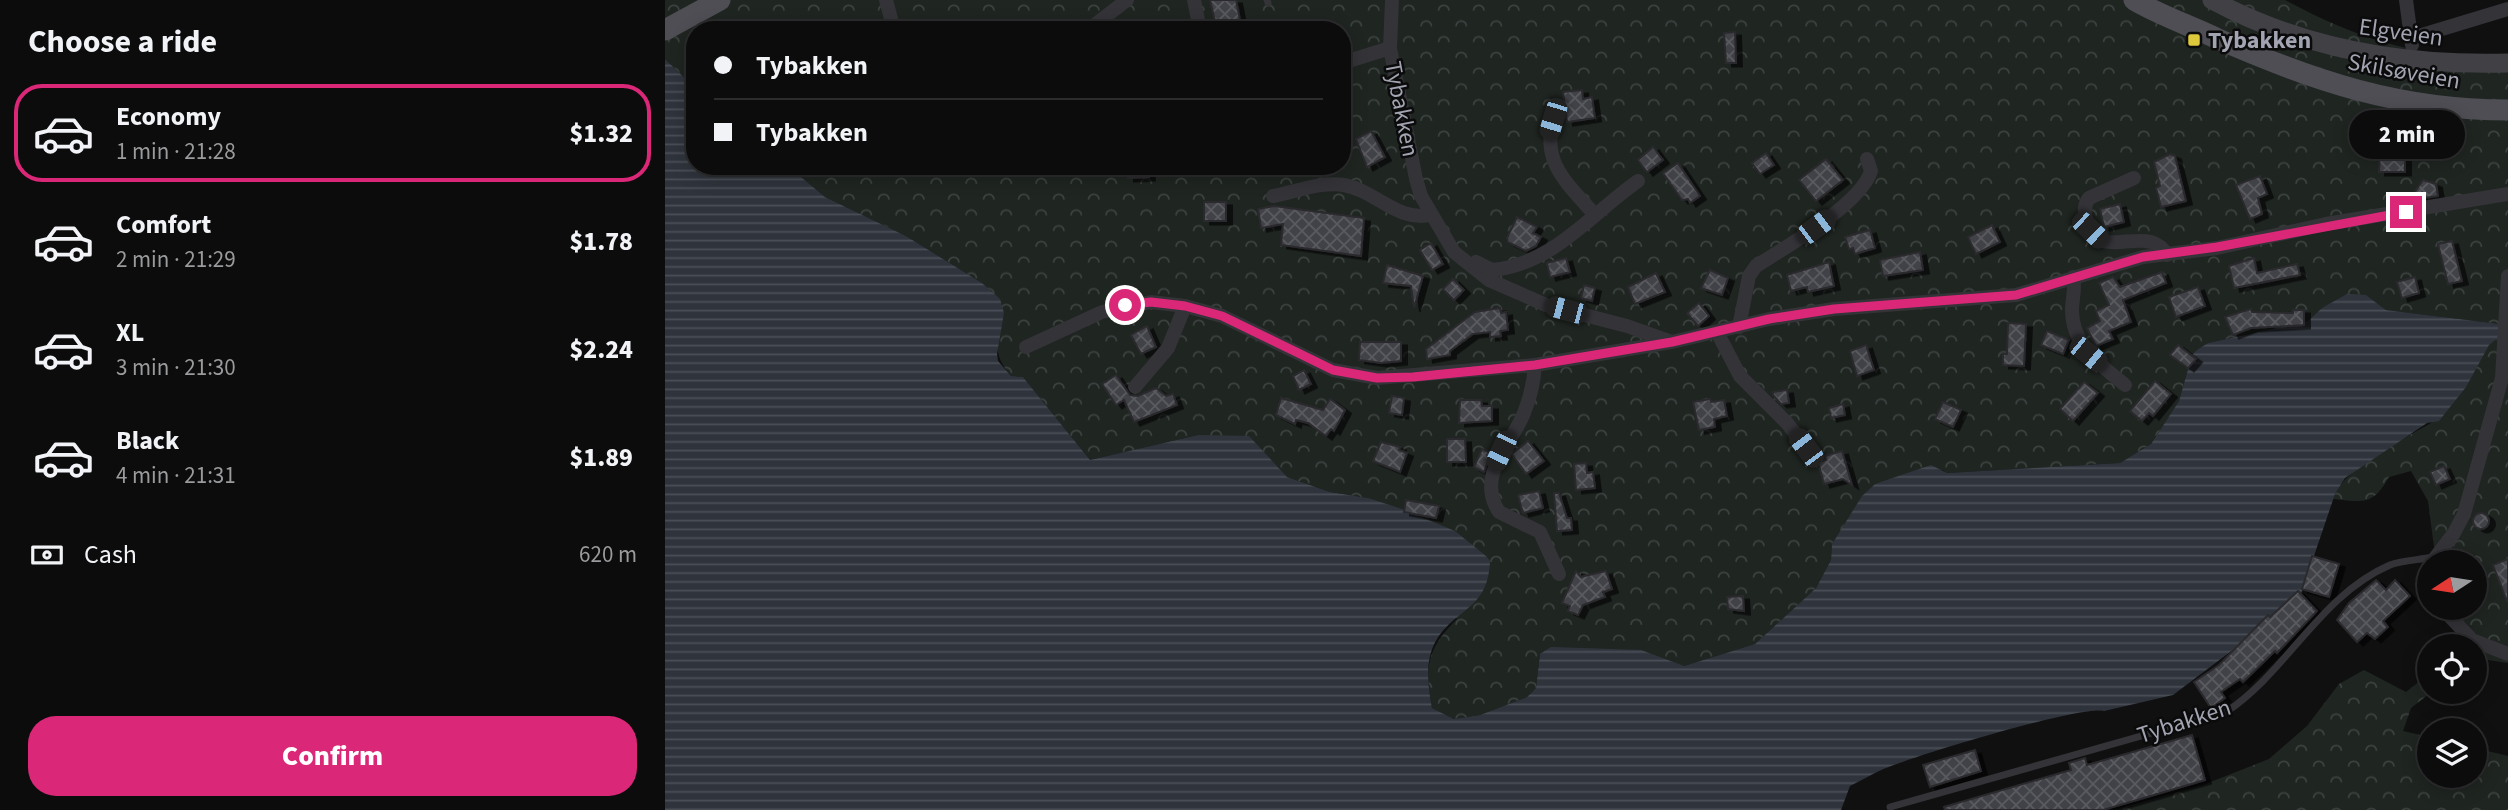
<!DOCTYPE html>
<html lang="en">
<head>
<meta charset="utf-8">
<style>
	:root { --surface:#0c0c0d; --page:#151516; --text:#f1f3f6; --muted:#9a9b9d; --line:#2c2c2e; --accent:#db2777 }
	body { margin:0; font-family:"Source Sans 3",sans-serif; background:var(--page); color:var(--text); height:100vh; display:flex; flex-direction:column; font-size:26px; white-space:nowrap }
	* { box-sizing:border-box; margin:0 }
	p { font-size:23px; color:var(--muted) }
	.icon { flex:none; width:38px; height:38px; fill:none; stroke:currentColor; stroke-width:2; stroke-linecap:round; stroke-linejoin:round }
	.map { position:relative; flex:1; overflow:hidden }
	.sheet { display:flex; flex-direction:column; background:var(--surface); width:665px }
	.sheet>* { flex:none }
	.guide { position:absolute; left:21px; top:21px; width:665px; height:154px; border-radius:28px; box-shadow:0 4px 18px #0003,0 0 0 2px var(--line); display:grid; align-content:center; height:154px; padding:0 28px; background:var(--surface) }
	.needle { width:46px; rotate:258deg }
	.controls { position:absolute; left:1752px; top:550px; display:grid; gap:14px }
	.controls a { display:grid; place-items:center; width:70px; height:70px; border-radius:50%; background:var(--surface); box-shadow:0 4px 18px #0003,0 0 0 2px var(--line); font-size:35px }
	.end { position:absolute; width:32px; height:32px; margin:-16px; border:9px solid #db2777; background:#fff; box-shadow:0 0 0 4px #fff }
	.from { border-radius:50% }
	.bubble { position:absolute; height:49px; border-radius:24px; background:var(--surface); box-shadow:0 4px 18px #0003,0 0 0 2px var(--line); font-size:23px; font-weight:800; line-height:49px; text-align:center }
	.car { position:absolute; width:21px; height:42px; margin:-21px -10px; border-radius:9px; box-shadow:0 0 5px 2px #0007; background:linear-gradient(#222 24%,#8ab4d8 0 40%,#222 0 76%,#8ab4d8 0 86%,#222 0) }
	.guide b { display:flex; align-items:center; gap:24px; height:66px; font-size:26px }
	.guide b+b { border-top:2px solid var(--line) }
	.guide i { width:18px; height:18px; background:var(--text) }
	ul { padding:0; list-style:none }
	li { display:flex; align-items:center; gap:21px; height:98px; margin:0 14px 10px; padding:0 14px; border:4px solid transparent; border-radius:28px }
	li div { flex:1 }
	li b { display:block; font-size:26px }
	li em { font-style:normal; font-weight:800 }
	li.selected { border-color:var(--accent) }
	li>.icon { width:63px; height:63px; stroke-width:1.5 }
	h2 { padding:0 28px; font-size:32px; line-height:84px }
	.pay { display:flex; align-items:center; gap:18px; height:77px; padding:0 28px; font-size:26px }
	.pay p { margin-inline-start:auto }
	.cta { display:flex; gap:14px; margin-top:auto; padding:14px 28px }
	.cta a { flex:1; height:80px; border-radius:28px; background:var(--accent); color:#fff; font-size:28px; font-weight:800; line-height:80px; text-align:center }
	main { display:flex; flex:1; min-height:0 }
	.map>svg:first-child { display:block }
</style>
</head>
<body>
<main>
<section class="sheet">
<h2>Choose a ride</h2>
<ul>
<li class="selected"><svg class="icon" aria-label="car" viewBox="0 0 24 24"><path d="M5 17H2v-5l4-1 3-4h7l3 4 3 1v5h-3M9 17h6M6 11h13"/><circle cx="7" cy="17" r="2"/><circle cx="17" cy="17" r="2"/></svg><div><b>Economy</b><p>1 min · 21:28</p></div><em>$1.32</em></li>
<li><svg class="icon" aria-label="car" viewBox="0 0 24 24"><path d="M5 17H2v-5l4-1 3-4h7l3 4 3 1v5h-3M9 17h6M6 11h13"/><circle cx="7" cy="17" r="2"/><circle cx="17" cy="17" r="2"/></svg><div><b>Comfort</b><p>2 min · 21:29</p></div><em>$1.78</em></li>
<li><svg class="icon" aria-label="car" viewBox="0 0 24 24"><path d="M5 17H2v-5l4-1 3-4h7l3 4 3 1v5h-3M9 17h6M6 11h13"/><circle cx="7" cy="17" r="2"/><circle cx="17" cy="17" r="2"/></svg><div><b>XL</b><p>3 min · 21:30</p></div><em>$2.24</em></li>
<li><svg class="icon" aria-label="car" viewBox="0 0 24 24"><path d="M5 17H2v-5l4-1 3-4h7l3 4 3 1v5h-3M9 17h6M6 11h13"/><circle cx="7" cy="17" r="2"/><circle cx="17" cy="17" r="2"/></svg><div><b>Black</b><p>4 min · 21:31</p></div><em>$1.89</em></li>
</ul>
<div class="pay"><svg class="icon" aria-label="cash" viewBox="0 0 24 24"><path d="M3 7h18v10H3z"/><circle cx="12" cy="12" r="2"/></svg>Cash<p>620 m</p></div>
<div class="cta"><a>Confirm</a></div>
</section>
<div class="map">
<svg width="1843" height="810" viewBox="0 0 1843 810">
	<defs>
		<pattern id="forest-crowns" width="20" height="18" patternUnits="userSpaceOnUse" patternTransform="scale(1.75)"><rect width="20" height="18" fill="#1f2521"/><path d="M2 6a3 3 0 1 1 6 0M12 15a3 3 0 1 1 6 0" fill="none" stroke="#3c423f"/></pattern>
		<pattern id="water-rules" width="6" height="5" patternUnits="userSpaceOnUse" patternTransform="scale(1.75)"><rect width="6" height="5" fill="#2f343c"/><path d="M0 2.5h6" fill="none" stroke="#4a4e56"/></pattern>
		<pattern id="building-cross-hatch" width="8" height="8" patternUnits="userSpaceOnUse" patternTransform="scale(1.75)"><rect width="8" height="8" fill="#414247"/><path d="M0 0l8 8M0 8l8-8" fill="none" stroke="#595a5f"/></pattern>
		<filter id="shadow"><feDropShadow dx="6" dy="3.5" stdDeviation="0" flood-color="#0009"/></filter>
	</defs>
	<rect width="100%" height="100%" fill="#101011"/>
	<g fill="url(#forest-crowns)">
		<path d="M0,0H1620C1696,41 1757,58 1843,60V325L1721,310L1701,295L1657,308L1643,321L1543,343L1527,355L1514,401L1486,444L1455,463L1281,473L1278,470L1210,484L1197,497L1167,544L1166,560L1151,588L1090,644L1019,666L875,654L871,688L862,697L815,715L789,719L767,708C759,667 762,649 792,619L703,498L665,492L622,477L533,435L425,460L358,377L346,376C326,352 332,341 339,313L317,283L241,236L160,197L123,166H677V30H30V88L0,59Z"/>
		<path d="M1830,339L1843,340V663L1810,658V646H1800L1803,643L1776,607H1810V562H1771L1763,501L1746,471L1724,477C1707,506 1700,502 1668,499C1680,465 1739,440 1769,421C1799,402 1805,361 1830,339Z"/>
		<path d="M1699,670L1741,692L1764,674V691H1768L1746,708L1738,731L1764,737V775H1810V748L1843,756V810H1449L1538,785L1604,759L1642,726L1674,684Z"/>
	</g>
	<path fill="url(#water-rules)" d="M0,59L30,88V166H123L160,197L241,236L317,283L335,299L339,313L332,354L333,361L346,376L358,377L425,460L533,435L584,436L622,477L665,492L703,498L737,509L790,531L821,556L825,561C823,609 793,607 772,639C759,660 763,686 767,708L789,719L815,715L862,697L871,688L875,654L886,647L976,650L1019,666L1090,644L1151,588L1166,560L1167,544L1197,496L1210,484L1266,465L1282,473L1455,463L1486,444L1514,401L1527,355L1532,350L1543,343L1643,321L1657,308L1682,294L1701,295L1721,310L1843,325V340H1830L1824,345L1801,387L1774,421L1762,423L1680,478L1670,494L1634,600L1508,695L1439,711C1419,704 1240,758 1214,771C1204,776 1195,781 1185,786L1176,810H0Z"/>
	<g fill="url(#building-cross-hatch)" stroke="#2b2a2d" stroke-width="2" filter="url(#shadow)">
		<path d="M545,0H571L577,30H552Z"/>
		<path d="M1070,32L1071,63H1061L1059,33Z"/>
		<path d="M917,90L918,99L927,97L930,118L902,122L898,92Z"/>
		<path d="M706,131L720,157L702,167L691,139Z"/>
		<path d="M988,147L998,160L982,172L973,160Z"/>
		<path d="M1101,153L1109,165L1095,174L1087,163Z"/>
		<path d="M1715,153H1740V172H1714Z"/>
		<path d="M1505,154L1510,156L1521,201L1496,207L1491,188L1495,186L1489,162Z"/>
		<path d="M1161,159L1178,180L1151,201L1134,180Z"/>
		<path d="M1013,163L1035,196L1025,203L1023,199L1017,200L998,173Z"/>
		<path d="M463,166H483L484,177L463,178Z"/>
		<path d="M1595,176L1602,194L1593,198L1597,214L1585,219L1571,185Z"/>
		<path d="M1758,180L1771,184L1773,196L1751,199L1747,196Z"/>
		<rect x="539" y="202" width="22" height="19"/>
		<path d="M1455,204L1459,222L1439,227L1435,209Z"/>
		<path d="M609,206L699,218L696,256L616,245L618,224L596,228L593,209Z"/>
		<path d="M852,217L872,227L868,233L876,237L871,246L861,251L843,242L842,238Z"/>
		<path d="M1327,225L1335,242L1311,254L1303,237Z"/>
		<path d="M1205,230L1210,248L1190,254L1188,248L1184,249L1180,237Z"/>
		<path d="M1787,241L1797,281L1783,284L1773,244Z"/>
		<path d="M766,243L778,264L767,270L755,250Z"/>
		<path d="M1255,252L1258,270L1218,276L1215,260Z"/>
		<path d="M901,258L905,272L885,277L882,263Z"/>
		<path d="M1589,258L1592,273L1632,264L1635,275L1569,288L1564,266Z"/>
		<path d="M1164,262L1169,286L1143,292L1142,287L1126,291L1122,275Z"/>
		<path d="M722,265L758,276L749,308L746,286L718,283Z"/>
		<path d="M1045,270L1063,278L1057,295L1036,288Z"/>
		<path d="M1497,272L1501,283L1458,300L1466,322L1444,331L1448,339L1431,346L1422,328L1435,321L1431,311L1444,305L1434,283L1448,277L1455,287Z"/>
		<path d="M991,273L1000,292L970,304L963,287Z"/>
		<path d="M1750,277L1754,293L1737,298L1732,282Z"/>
		<path d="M788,279L799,290L789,300L778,289Z"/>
		<path d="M919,285L930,288L927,301L916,298Z"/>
		<path d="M1533,287L1540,306L1511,317L1504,297Z"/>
		<path d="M1034,303L1044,316L1033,326L1022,313Z"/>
		<path d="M835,308L836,313L841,312L843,330L835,331L836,336L825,337V332L808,334L785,351V355L762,359L761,349L810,312Z"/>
		<path d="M1586,309L1587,312L1628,313V310H1639V325L1586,328L1568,335L1560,317Z"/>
		<path d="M1343,323L1361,324L1359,366L1338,365V354H1342Z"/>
		<path d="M482,326L491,347L476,354L466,335Z"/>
		<path d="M1382,331L1404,340L1398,354L1376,345Z"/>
		<path d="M695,342H736V361L716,363L694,360Z"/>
		<path d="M1201,345L1209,370L1192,376L1185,351Z"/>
		<path d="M1513,345L1531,359L1523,368L1505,355Z"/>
		<path d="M639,370L646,384L634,390L628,376Z"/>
		<path d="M451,375L465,395L473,396L491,388L501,396L508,394L512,405L469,422L459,400L451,405L437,384Z"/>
		<path d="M1490,381L1506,394L1488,416L1484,413L1477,421L1465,411Z"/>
		<path d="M1419,382L1433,393L1408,421L1395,409Z"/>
		<path d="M1122,390L1124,403L1116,404L1108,395V392Z"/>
		<path d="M727,396L739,398L737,415L724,413Z"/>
		<path d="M616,398L658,410L665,399L680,410L669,431L666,429L661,436L643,423L631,420L630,424L611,415Z"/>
		<path d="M1045,399L1046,402L1059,400L1062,416L1049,419L1050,427L1034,430L1028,402Z"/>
		<path d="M795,400H816L817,406H827V421L794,423Z"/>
		<path d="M1278,402L1296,410L1288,427L1270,419Z"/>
		<path d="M1178,404L1180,415L1166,418L1164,408Z"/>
		<path d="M782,439H800L801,462H782Z"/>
		<path d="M863,441L879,461L861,474L847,454Z"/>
		<path d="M716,442L735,447L734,450L742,453L735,472L708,461Z"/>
		<path d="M817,449L826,453L819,472L809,467Z"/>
		<path d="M1177,451L1187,485L1178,479L1159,484L1153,462L1161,460L1160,456Z"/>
		<path d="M921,463L922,473L928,472L930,488L911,490L909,464Z"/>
		<path d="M1779,466L1785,479L1771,485L1765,472Z"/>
		<path d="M874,491L878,508L858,513L853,495Z"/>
		<path d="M889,493H894L902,518H906L907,530L892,531Z"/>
		<path d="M741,500L774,506L771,518L739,512Z"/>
		<circle cx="1816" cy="521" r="8"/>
		<path d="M1647,556L1674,564L1664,597L1637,589Z"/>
		<path d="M1843,559V601H1842L1828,565Z"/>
		<path d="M911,571L916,577L941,571L947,589L938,592L940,597L918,605L913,615L903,611L905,606L897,603Z"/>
		<path d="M1711,580L1721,590L1730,580L1745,596L1718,621L1723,627L1710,639L1702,633L1692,642L1672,620L1684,603Z"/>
		<path d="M1633,591L1652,611L1612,653L1610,651L1578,682L1575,679L1556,692L1560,698L1546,708L1529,682L1554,665L1603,615L1605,617Z"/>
		<path d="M1078,596L1079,611L1063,609L1062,597Z"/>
		<path d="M1527,735L1540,780L1438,810H1280L1279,807L1406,770L1404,763L1420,758L1422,765Z"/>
		<path d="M1310,750L1316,771L1265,787L1258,765Z"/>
	</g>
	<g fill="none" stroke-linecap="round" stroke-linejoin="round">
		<g stroke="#343338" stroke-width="7">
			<path d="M602,0L603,3"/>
			<path d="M1225,807L1561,712C1622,672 1655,595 1725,565C1738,560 1755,560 1768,557"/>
		</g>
		<g stroke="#343338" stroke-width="14">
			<path d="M221,0L229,30"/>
			<path d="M529,0L535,30"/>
			<path d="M727,0L725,48L751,179L756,196L789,252L824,280L881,305L962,326L1007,342L1104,319L1169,309L1351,295L1478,257L1552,248L1661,224L1843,194"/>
			<path d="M1741,0L1747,45"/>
			<path d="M423,30L462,0"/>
			<path d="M1747,38L1843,9"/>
			<path d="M677,63L725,48"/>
			<path d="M889,119C875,162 903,184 930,215"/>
			<path d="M1469,178L1424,198C1418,206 1419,215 1423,224C1435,255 1462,236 1486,242C1494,244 1498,248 1502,255"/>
			<path d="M608,196C630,192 657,181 679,185C711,191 732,222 766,215"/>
			<path d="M809,264L811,262L827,270C887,265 927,213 973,181"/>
			<path d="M1408,277C1411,288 1407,299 1407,310C1407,346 1435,364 1460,385"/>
			<path d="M1074,327L1084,276L1091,266C1121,247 1196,204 1206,171L1202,159"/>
			<path d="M1052,332L1075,376L1122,423L1141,448"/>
			<path d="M361,347L437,312L486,302L520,306L557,316L668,370L712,378L870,365L1006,342"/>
			<path d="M870,365C869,381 865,398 859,413C847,444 810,475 834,512L875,532L894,574"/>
			<path d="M470,387L503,348L520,306"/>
			<path d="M1767,562L1789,533L1799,514L1837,378L1843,276"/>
			<path d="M1776,607L1807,640L1843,654"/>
		</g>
		<path stroke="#404045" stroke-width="19" d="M1547,0C1638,49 1740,66 1843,63"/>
		<g stroke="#4e4e54" stroke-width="21">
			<path d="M1469,0C1494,15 1524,25 1551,38C1648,81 1735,110 1843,110"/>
			<path d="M0,30L55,0"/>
		</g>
	</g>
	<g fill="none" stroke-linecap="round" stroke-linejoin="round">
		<path stroke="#db2777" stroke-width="9" d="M460,305L486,302L520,306L557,316L668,370L712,378L748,377L870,365L1007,342L1104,319L1169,309L1351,295L1478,257L1552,247L1741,212"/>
	</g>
	<rect fill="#dec83b" stroke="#0b0b0c" stroke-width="2.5" x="1522" y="33" width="14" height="14" rx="3.5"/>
	<g text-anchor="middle" stroke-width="5" stroke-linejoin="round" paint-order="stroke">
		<g font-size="24" fill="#a2a4b1" stroke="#0b0b0c">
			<text transform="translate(1736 32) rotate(8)" y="8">Elgveien</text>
			<text transform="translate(1739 71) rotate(10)" y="8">Skilsøveien</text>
			<text transform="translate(737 109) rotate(79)" y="8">Tybakken</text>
			<text transform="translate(1519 721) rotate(-18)" y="8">Tybakken</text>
		</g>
		<g font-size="24" font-weight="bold" fill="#a2a4b1" stroke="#0b0b0c" text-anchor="start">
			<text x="1543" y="48">Tybakken</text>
		</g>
	</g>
</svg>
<div class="controls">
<a><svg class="needle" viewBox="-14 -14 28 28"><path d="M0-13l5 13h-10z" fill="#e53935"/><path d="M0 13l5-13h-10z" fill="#9a9b9d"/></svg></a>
<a><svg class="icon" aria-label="locate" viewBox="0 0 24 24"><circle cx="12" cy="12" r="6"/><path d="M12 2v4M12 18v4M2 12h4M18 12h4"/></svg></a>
<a><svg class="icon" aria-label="layers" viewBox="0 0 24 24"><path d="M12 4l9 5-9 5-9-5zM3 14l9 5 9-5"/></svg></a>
</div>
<i class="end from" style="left:460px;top:305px"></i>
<i class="end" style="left:1741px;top:212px"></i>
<div class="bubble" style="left:1684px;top:110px;width:116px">2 min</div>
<i class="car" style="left:888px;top:119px;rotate:197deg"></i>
<i class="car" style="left:1151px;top:227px;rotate:53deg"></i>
<i class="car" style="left:1425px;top:230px;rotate:134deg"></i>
<i class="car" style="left:901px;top:310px;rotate:285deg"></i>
<i class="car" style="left:1423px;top:354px;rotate:129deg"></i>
<i class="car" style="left:1141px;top:448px;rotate:323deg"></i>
<i class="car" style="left:836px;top:451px;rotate:205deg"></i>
<div class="guide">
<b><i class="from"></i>Tybakken</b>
<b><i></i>Tybakken</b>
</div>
</div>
</main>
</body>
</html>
